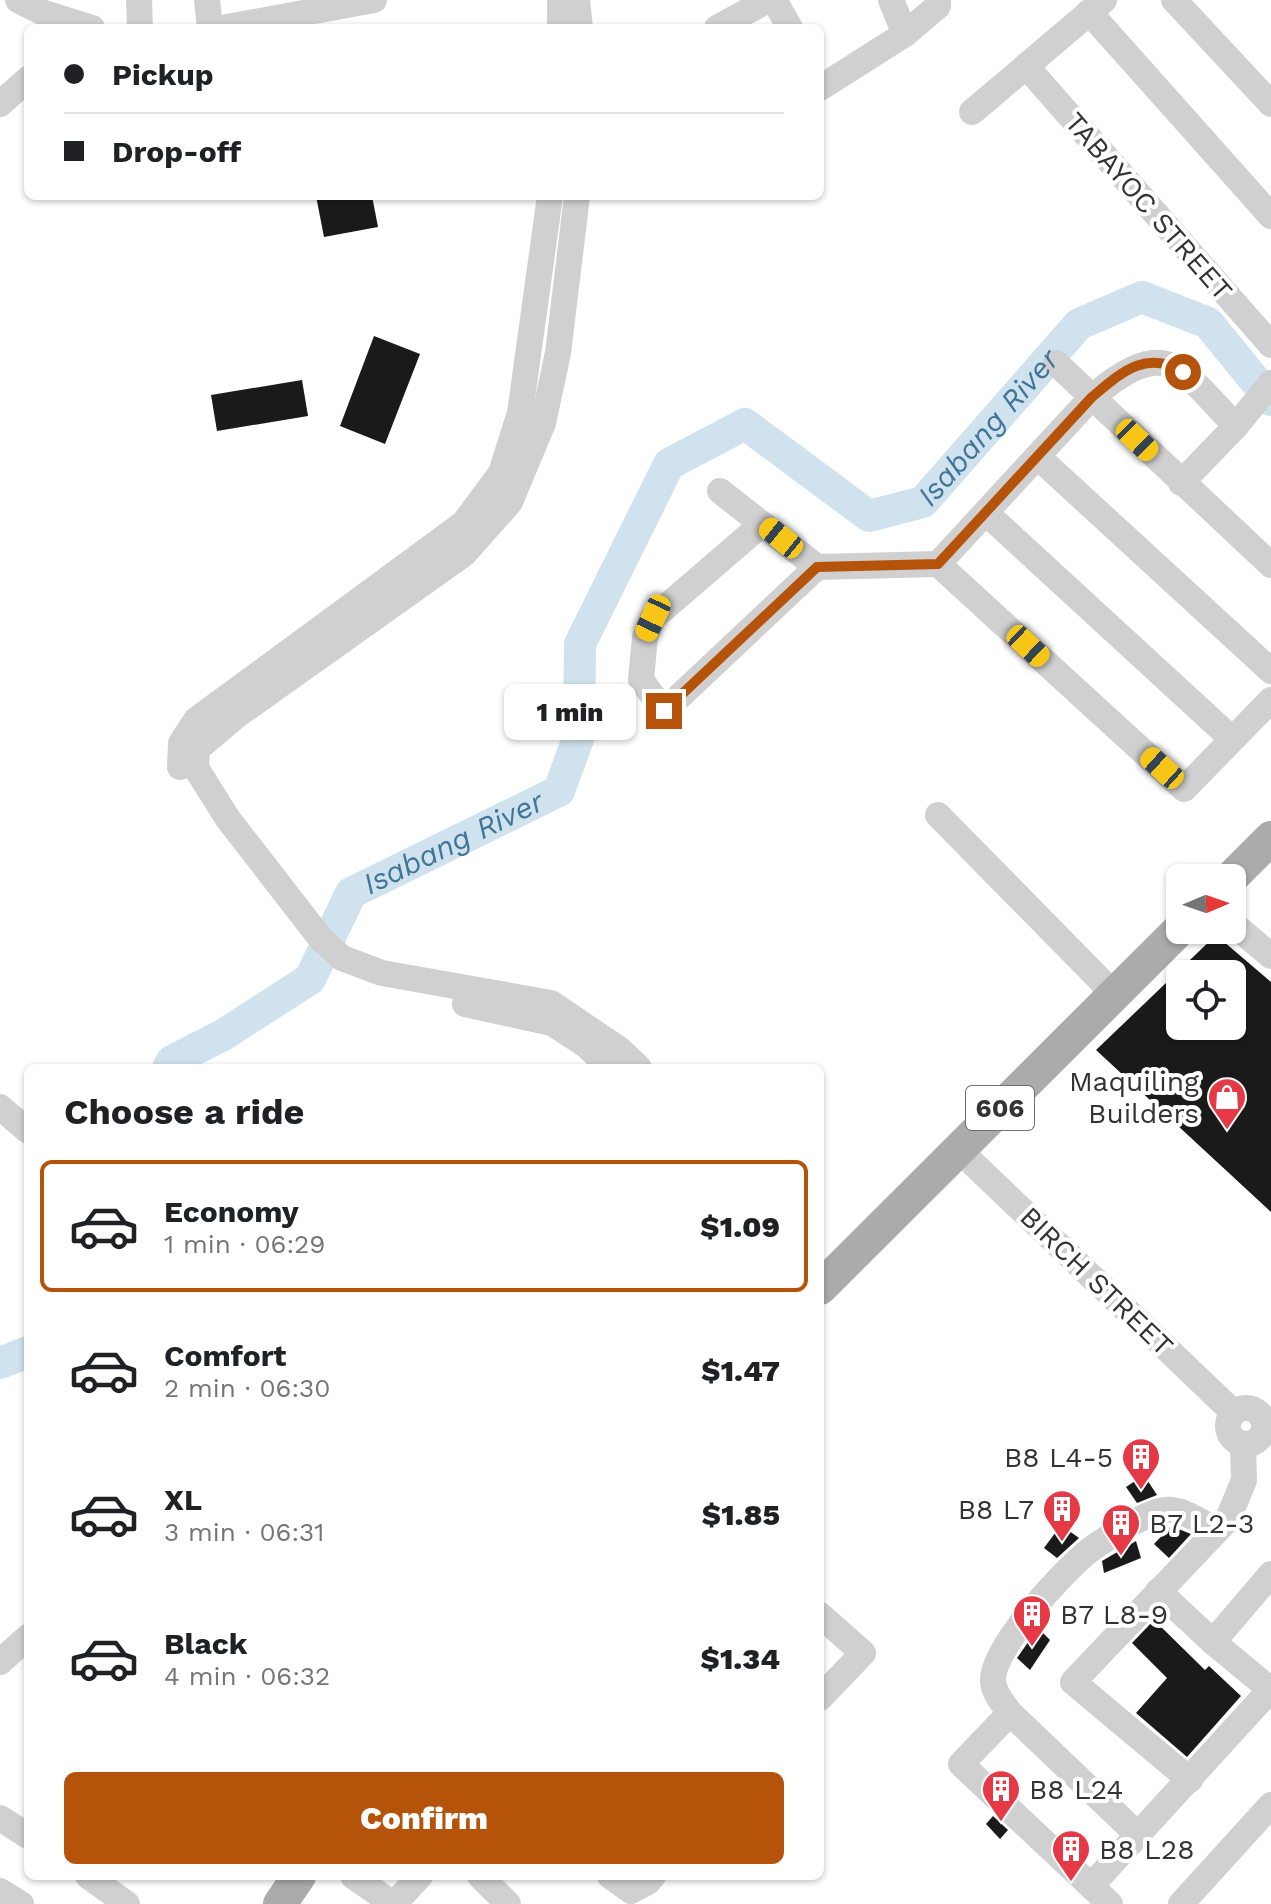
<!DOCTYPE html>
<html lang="en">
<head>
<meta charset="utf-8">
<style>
	:root { --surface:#fff; --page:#f2f2f2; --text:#202124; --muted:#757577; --line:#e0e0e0; --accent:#b45309 }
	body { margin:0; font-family:"Work Sans",sans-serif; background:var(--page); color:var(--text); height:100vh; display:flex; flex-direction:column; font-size:30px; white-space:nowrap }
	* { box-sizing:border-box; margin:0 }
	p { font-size:26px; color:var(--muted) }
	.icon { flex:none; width:44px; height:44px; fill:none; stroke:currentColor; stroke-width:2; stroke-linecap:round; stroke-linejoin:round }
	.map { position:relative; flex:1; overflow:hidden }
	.drawer { position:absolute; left:24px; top:1064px; width:800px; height:816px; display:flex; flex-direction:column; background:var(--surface); border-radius:12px; box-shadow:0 2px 6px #0004 }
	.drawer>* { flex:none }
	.top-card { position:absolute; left:24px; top:24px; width:800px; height:176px; border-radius:12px; box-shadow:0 2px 6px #0004; display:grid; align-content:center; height:176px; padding:0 40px; background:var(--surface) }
	.needle { width:52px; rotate:88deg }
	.tools { position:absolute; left:1166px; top:864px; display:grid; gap:16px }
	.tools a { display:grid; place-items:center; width:80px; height:80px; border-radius:12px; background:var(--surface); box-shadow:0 2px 6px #0004; font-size:40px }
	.end { position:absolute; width:36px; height:36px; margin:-18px; border:10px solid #b45309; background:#fff; box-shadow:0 0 0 4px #fff }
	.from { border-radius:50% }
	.bubble { position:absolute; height:56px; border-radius:12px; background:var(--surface); box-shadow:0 2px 6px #0004; font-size:26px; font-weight:800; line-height:56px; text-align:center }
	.car { position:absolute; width:24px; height:48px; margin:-24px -12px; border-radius:10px; box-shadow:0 0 6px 2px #0007; background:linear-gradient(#f5c518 24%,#345 0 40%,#f5c518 0 76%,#345 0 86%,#f5c518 0) }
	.top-card b { display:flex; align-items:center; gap:28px; height:76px; font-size:30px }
	.top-card b+b { border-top:2px solid var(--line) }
	.top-card i { width:20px; height:20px; background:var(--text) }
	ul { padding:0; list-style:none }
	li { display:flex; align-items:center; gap:24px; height:132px; margin:0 16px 12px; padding:0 24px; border:4px solid transparent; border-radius:12px }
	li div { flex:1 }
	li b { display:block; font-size:30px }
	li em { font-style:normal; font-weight:800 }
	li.selected { border-color:var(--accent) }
	li>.icon { width:72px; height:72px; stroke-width:1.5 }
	h2 { padding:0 40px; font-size:36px; line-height:96px }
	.button { display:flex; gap:16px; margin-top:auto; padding:16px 40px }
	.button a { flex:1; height:92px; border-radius:12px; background:var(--accent); color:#fff; font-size:32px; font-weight:800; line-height:92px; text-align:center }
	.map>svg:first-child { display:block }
</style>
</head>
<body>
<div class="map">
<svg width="1271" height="1904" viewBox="0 0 1271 1904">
	<rect width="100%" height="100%" fill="#fff"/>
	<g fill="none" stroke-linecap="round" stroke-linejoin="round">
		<g stroke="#cfe2ee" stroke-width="32">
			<path id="s1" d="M168,1068L172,1061L223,1035L310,979L351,893L559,791L579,736L580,644L669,464L745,424L869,516L923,502L1079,324L1142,297L1208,323L1271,400"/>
			<path d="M0,1363L28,1352"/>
		</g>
	</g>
	<g fill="#1a1a1a" fill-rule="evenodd">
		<path d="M316,196H372L378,227L324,237Z"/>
		<path d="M374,336L420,354L385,444L340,426Z"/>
		<path d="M302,380L308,416L217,431L211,395Z"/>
		<path d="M1216,935L1271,982V1212L1096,1050ZM1180,974H1232V1026H1180Z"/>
		<path d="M1144,1475L1157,1495L1137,1503L1126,1487Z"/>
		<path d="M1061,1525L1079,1538L1057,1558L1044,1548Z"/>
		<path d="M1171,1526L1191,1534L1169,1558L1154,1544Z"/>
		<path d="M1136,1541L1141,1558L1104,1573L1102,1561Z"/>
		<path d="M1154,1620L1205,1670L1209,1666L1241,1696L1187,1757L1136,1713L1167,1678L1132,1643Z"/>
		<path d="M1038,1628L1050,1640L1030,1670L1017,1658Z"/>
		<path d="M993,1816L1008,1830L1000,1839L986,1824Z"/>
	</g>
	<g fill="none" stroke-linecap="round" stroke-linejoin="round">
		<g stroke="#d0d0d0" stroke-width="26">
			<path d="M18,0L44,13L92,28"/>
			<path d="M139,0L140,28"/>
			<path d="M207,0L210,28"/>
			<path d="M560,0V28"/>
			<path d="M577,0L580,28"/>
			<path d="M774,0L790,28"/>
			<path d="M891,0L905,34"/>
			<path d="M1174,0L1271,104"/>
			<path d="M1089,12L1271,216"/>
			<path d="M222,28L374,0"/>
			<path d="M717,28L768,0"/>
			<path d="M1026,66L1271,345"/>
			<path d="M820,88L905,34L938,6V0"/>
			<path d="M0,104L28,79"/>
			<path d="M972,112L1104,0"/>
			<path d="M577,196L558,353L543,423L510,502L464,554L236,716L197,749L196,768L228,819L321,939L342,958L382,973L551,1003L619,1049L639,1068"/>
			<path d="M1056,363L1271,565"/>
			<path d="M1236,426C1177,366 1169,334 1092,397L938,564L1184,789L1271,700"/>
			<path d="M1038,457L1271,671"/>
			<path d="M1181,483L1236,426L1271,383"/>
			<path d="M720,491L817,567L938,564"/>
			<path d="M986,513L1232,739"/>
			<path d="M762,524L653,618L645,637L641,680L664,711L817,567"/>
			<path d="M180,767L181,743L196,720L464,523L501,473L520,413L550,196"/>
			<path d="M938,815L1114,994"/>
			<path d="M1232,923L1271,956"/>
			<path d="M465,1004L552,1023L587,1046L610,1068"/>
			<path d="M0,1107L28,1131"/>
			<path d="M959,1150L1234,1413"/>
			<circle cx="1246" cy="1426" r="18"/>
			<path d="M1158,1591L1213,1642L1271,1690"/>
			<path d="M820,1615L863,1653L820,1698"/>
			<path d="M1213,1642L1271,1574"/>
			<path d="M0,1662L28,1637"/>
			<path d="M1010,1713L961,1764L1110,1904"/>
			<path d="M1190,1780L1073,1682L1228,1519L1244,1480L1243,1444"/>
			<path d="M0,1818L28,1836"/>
			<path d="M1138,1835L1010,1713C1003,1703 994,1694 993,1681C991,1649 1064,1570 1090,1550C1105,1539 1146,1512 1165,1510C1182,1508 1201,1522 1216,1530"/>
			<path d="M88,1876L127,1904"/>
			<path d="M353,1876L393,1904"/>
			<path d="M480,1876L508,1904"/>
			<path d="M610,1876L631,1891L648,1882L653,1876"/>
			<path d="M1091,1886L1271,1689"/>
			<path d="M0,1891L21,1904"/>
			<path d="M394,1904L420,1876"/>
			<path d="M1181,1904L1271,1805"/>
		</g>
		<g stroke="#ababab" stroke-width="34">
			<path d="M1231,878L1271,838"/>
			<path d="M820,1288L1180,929"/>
			<path d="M280,1904L299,1876"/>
		</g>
	</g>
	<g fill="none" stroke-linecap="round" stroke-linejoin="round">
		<path stroke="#b45309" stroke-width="10" d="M664,711L817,567L938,564L1092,397C1121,373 1145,349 1183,372"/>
	</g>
	<defs>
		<symbol id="shop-pin" viewBox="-11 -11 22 30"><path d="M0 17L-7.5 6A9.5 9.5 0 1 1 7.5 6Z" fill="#e63946" stroke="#fff"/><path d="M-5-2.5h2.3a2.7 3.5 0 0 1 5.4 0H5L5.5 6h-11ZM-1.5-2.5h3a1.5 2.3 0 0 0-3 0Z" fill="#fff"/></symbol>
		<symbol id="building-pin" viewBox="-11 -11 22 30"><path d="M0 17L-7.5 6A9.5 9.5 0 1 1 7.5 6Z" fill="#e63946" stroke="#fff"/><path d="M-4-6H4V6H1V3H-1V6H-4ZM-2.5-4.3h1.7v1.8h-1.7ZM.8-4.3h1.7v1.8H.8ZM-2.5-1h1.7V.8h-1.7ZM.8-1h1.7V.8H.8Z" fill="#fff"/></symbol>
	</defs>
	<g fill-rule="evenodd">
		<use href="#shop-pin" x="1205" y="1075" width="44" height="60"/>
		<use href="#building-pin" x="1119" y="1435" width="44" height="60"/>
		<use href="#building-pin" x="1040" y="1487" width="44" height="60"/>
		<use href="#building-pin" x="1099" y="1501" width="44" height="60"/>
		<use href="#building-pin" x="1010" y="1592" width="44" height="60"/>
		<use href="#building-pin" x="979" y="1767" width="44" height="60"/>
		<use href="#building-pin" x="1049" y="1827" width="44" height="60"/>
	</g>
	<g text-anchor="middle" stroke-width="8" stroke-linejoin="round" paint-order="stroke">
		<rect fill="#fff" stroke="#707070" stroke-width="2" x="966" y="1086" width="68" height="44" rx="6"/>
		<g font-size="26" font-weight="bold" fill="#333">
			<text x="1000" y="1117">606</text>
		</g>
		<g font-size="28" fill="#333" stroke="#fff">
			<text transform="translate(1149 206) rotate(49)" y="10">TABAYOC STREET</text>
			<text transform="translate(1097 1281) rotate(44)" y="10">BIRCH STREET</text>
		</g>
		<g font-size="28" fill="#333" stroke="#fff" text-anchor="start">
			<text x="1199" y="1091" text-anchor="end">Maquiling<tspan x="1199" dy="32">Builders</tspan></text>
			<text x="1113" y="1467" text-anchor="end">B8 L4-5</text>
			<text x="1034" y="1519" text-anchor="end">B8 L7</text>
			<text x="1149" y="1533">B7 L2-3</text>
			<text x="1060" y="1624">B7 L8-9</text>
			<text x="1029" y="1799">B8 L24</text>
			<text x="1099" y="1859">B8 L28</text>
		</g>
		<g font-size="30" font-style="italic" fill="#3f7597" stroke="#fff">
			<text dy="10" stroke="none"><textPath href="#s1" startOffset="1242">Isabang River</textPath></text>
			<text dy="10" stroke="none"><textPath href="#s1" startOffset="378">Isabang River</textPath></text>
		</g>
	</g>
</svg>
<div class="tools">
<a><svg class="needle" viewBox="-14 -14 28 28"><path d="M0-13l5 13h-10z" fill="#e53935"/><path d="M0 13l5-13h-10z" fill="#757577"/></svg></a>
<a><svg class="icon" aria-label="locate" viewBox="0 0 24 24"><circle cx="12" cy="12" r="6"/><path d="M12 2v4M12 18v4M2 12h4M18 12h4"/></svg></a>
</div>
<i class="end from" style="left:1183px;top:372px"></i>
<i class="end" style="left:664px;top:711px"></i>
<div class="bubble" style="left:504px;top:684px;width:132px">1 min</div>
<i class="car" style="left:1137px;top:440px;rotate:134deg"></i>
<i class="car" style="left:781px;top:538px;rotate:309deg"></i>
<i class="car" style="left:653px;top:618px;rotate:205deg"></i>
<i class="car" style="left:1028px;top:646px;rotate:133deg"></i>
<i class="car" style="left:1162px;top:768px;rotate:312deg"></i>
<div class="top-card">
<b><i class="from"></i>Pickup</b>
<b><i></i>Drop-off</b>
</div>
<section class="drawer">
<h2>Choose a ride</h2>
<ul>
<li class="selected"><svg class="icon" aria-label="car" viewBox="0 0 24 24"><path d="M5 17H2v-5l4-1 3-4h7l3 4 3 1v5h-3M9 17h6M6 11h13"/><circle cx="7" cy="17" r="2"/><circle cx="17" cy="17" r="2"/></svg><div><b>Economy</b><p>1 min · 06:29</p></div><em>$1.09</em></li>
<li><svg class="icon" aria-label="car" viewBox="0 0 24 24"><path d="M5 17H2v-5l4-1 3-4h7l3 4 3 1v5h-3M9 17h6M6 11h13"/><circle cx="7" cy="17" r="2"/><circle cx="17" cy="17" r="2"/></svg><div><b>Comfort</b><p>2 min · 06:30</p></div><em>$1.47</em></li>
<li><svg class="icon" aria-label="car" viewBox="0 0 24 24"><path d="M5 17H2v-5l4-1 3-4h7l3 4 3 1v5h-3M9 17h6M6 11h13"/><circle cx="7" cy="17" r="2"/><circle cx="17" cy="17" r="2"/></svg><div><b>XL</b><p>3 min · 06:31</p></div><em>$1.85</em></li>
<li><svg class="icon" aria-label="car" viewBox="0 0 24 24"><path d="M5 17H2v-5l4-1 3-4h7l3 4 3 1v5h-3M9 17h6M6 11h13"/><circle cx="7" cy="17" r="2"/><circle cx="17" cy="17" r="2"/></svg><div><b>Black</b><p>4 min · 06:32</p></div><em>$1.34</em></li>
</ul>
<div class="button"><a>Confirm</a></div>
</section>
</div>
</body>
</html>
